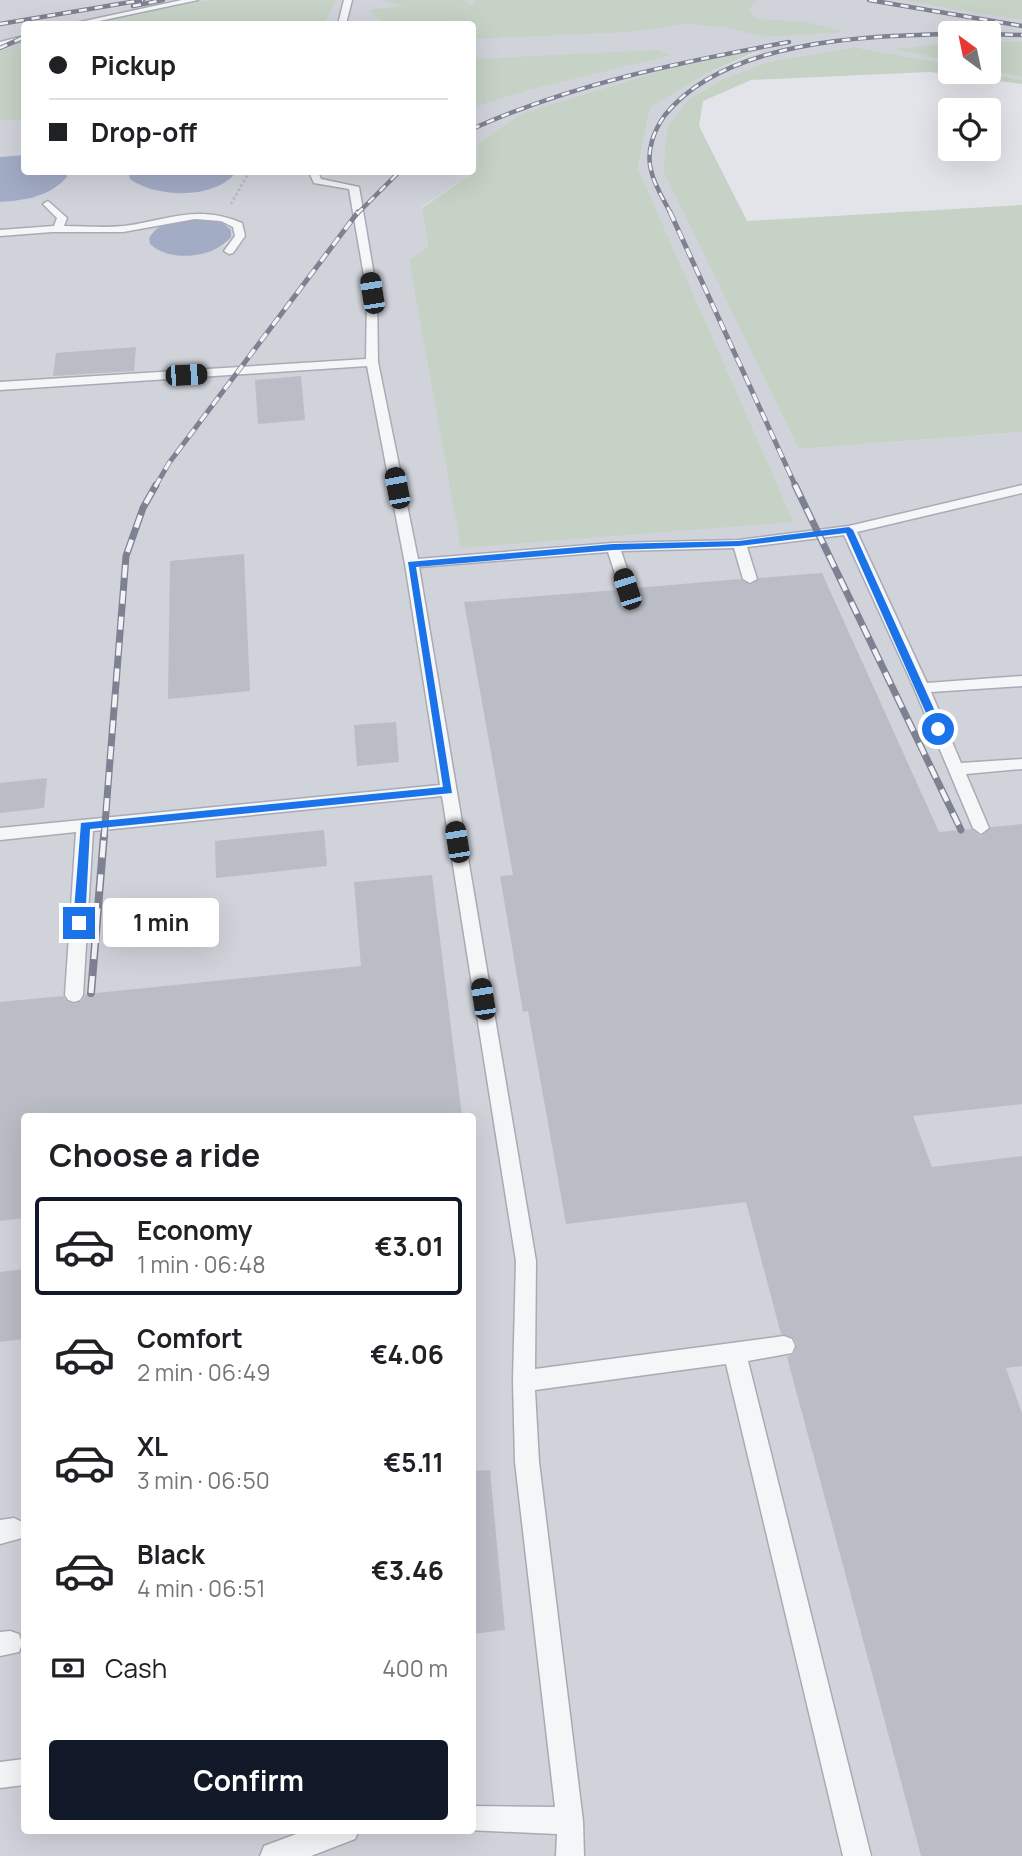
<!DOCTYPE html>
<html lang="en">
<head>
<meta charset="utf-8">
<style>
	:root { --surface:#fff; --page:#f2f2f2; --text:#202124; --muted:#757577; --line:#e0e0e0; --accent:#111827 }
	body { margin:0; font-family:Manrope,sans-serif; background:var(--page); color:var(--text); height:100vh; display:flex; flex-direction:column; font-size:26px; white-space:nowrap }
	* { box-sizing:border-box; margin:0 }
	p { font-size:23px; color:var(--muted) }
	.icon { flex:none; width:38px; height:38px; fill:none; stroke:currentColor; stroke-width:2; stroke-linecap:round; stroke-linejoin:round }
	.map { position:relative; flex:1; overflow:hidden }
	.details { position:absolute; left:21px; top:1113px; width:455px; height:721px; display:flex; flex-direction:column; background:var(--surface); border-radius:7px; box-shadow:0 7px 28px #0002 }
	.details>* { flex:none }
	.banner { position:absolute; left:21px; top:21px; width:455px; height:154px; border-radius:7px; box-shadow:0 7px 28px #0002; display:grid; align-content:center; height:154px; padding:0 28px; background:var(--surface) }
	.needle { width:46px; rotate:327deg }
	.buttons { position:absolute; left:938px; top:21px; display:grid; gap:14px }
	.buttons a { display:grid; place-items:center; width:63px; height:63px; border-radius:7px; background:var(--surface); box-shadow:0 7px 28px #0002; font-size:35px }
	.end { position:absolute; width:32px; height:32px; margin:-16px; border:9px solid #1a73e8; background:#fff; box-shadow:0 0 0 4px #fff }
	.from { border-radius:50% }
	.bubble { position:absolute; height:49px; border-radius:7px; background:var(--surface); box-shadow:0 7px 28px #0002; font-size:23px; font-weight:700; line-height:49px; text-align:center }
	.car { position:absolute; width:21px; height:42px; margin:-21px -10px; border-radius:9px; box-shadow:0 0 5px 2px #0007; background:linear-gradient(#222 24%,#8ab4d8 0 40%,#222 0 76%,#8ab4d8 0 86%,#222 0) }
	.banner b { display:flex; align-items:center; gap:24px; height:66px; font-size:26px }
	.banner b+b { border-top:2px solid var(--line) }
	.banner i { width:18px; height:18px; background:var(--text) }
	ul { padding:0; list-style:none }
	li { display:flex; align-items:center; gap:21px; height:98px; margin:0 14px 10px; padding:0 14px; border:4px solid transparent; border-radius:7px }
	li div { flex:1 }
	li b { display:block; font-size:26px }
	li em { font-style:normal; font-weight:700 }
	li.on { border-color:var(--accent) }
	li>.icon { width:63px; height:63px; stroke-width:1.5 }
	h2 { padding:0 28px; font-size:32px; line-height:84px }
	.pay { display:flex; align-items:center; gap:18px; height:77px; padding:0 28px; font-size:26px }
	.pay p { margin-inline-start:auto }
	.action { display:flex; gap:14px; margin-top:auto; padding:14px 28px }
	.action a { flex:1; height:80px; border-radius:7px; background:var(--accent); color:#fff; font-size:28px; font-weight:700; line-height:80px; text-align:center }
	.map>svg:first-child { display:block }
</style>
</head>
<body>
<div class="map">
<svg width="1022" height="1856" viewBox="0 0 1022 1856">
	<rect width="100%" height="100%" fill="#e3e4ea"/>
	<g fill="#d1d3db" fill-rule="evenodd">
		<path d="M0,0H208L85,24H24V61L0,69Z"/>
		<path d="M336,0H1022V80L984,72H989V33H950V64L854,47L768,62L724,78L689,99L799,449L1022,432V1856H0V202L40,196L58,187L67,177L66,172H128L130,179L232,177L236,172H472V24H325ZM761,51L707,73L650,108L638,168L794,522L428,248L422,207L476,171L696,62ZM223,223L231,230V237L226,244L214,250L183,255L150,244L149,238L152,232ZM24,1116H472V1830H24Z"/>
		<path d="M24,120V155L0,157V121Z"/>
	</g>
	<g fill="#c6d2c5">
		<path d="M208,0H336L325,24H85Z"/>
		<path d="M381,0H464L472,6L476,0H758L748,10L757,19L807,22L845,32L765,37L725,27L686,24L629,32L473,39L472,24H368L383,22L368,10L405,6Z"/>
		<path d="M900,0H1022V20Z"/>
		<path d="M24,42V120L0,121V52Z"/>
		<path d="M989,42H1022V77L989,70Z"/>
		<path d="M950,43V61L895,49Z"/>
		<path d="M854,47L950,64V72H984L1022,80V84L930,72L751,80L703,101L699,126L747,221L1022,205V432L799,449L663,170L668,126L689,99L724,78L768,62Z"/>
		<path d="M762,49L707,73L650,108L638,168L794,522L461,548L409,260L428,247L422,208L476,171L479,143L521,114L671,68Z"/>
		<path d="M657,50L671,55L529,90L473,107V59Z"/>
	</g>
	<g fill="#a2acc5">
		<path d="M24,155V172H66L67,177C50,197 26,200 0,202V157Z"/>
		<path d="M128,172H236C215,200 156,198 130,179Z"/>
		<path d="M194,218L223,223L231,230V237C215,258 170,263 150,244L149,238C158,222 177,220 194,218Z"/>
	</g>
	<g fill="#bbbdc6">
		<path d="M136,347L134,371L53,376L56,353Z"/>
		<path d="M301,376L305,420L258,424L255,380Z"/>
		<path d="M244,554L250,691L168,699L170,561Z"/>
		<path d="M822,573L939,832L971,829L981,837L991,827L1022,824V1104L913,1116L932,1167L1022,1156V1366L1006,1368L1022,1413V1856H921L787,1357L794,1354L797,1345L793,1337L781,1334L746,1202L566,1224L528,1011L523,1012L500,876L513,875L464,602L617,590L628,595L636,588L740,579L751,585L759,578Z"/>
		<path d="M396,722L399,762L357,766L354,725Z"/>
		<path d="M47,778L44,808L0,813V783Z"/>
		<path d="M324,830L327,866L216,878L215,841Z"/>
		<path d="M432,875L462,1116H24V1218L0,1221V1002L63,996L67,1002L75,1004L82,1001L86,994L361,966L354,882Z"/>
		<path d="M24,1269V1339L0,1342V1272Z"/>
		<path d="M490,1470L505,1630L472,1634V1471Z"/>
	</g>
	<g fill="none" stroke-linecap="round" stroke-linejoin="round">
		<defs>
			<g id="service">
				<path d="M182,0H198L85,24H71Z"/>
				<path d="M344,0H352L346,24H338Z"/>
				<path d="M24,36V40L0,48V42Z"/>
				<path d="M309,172H318L321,179L359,187L377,293L378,362L418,559L613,543L739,540L849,526L1022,485V493L857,532L927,683L1022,676V686L931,692L961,763L1022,759V769L966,774L989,828L981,834L973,828L914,688L844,535L747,547L757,579L750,583L743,579L734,548L621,551L634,589L627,593L620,589L608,552L419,567L536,1261L535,1369L784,1336L792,1339L795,1346L792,1353L748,1361L871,1856H843L726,1364L535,1390L539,1462L583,1821L584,1856H556L557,1834L467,1830H472V1806L555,1807L515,1462L513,1381L516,1261L442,796L93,831L83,995L80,1000L74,1002L68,1000L65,995L76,832L0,840V828L440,785L405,564L367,366L0,390V382L366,359L367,293L349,189L314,183Z"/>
				<path d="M48,201L67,218L64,226C84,226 104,228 124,226C169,220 197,204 242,223L245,236L233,253L229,254L224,251L235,236L233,227L221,221L195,219L123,232H52L0,236V230L54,226L57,218L43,204Z"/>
				<path d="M14,1518L22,1522L24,1527L22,1538L0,1544V1520Z"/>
				<path d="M10,1631L19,1634L22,1643L19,1652L0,1656V1632Z"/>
				<path d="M24,1759V1785L0,1788V1762Z"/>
				<path d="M307,1830H359L355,1839L311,1856H260L264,1846Z"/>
			</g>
		</defs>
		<use href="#service" stroke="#a9aab4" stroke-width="3"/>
		<path stroke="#b9bbc1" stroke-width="2.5" stroke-dasharray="2.5 2.5" stroke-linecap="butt" d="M231,204L249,172"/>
		<use href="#service" fill="#f5f6f8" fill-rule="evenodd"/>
		<defs>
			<g id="rail-far3">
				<path d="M869,0L1022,26"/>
				<path d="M133,6L163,0"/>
				<path d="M0,24L143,0"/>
				<path d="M989,34L1022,35"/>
				<path d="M0,48L24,37"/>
				<path d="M472,129C572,84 681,62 789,42"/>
				<path d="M357,214L399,172"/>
				<path d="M671,214C664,200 654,185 651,170C646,151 654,130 665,115C724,41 862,36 950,34"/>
			</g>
			<g id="rail-far2">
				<path d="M670,212L796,487"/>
				<path d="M155,487L169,463L358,212"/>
			</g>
			<g id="rail-far1">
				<path d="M795,485L961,830"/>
				<path d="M104,837L126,556L143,508L156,485"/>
			</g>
			<path id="rail" d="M91,993L104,835"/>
		</defs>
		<use href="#rail-far3" stroke="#7e8191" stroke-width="4.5"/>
		<use href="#rail-far2" stroke="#7e8191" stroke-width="5"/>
		<use href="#rail-far1" stroke="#7e8191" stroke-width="7"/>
		<use href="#rail" stroke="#7e8191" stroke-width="8"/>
		<use href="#rail-far3" stroke="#f2f3f7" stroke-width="2.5" stroke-dasharray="8" stroke-linecap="butt"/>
		<use href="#rail-far2" stroke="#f2f3f7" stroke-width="3.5" stroke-dasharray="10" stroke-linecap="butt"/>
		<use href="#rail-far1" stroke="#f2f3f7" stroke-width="4.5" stroke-dasharray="13" stroke-linecap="butt"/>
		<use href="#rail" stroke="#f2f3f7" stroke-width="5" stroke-dasharray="17" stroke-linecap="butt"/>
	</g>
	<path fill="#1a73e8" d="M849,527L853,530L943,729L942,731L933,729L846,533L739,546L613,550L416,567L452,793L90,829L85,923L79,927L73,923L81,823L443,787L408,562L613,544L739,541Z"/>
</svg>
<div class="buttons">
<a><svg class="needle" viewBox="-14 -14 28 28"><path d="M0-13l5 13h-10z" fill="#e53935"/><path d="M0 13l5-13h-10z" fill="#757577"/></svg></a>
<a><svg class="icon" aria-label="locate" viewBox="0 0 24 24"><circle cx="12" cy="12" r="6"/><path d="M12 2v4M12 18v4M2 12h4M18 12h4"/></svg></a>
</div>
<i class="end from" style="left:938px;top:729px"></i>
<i class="end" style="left:79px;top:923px"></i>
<div class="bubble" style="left:103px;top:898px;width:116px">1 min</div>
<i class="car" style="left:372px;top:293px;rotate:351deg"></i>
<i class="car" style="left:186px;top:375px;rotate:87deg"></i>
<i class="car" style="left:397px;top:488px;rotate:349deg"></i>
<i class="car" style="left:627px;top:589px;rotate:342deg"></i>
<i class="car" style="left:457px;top:842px;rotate:351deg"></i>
<i class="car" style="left:483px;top:999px;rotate:351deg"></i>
<div class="banner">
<b><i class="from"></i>Pickup</b>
<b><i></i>Drop-off</b>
</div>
<section class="details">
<h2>Choose a ride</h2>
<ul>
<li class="on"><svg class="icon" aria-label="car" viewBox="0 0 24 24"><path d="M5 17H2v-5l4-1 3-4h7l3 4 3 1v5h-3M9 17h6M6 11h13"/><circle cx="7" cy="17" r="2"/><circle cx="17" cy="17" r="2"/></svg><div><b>Economy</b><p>1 min · 06:48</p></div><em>€3.01</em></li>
<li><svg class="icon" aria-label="car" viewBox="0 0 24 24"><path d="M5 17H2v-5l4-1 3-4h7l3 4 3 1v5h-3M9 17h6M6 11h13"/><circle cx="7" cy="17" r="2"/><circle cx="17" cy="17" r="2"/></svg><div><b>Comfort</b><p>2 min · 06:49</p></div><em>€4.06</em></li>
<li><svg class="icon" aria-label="car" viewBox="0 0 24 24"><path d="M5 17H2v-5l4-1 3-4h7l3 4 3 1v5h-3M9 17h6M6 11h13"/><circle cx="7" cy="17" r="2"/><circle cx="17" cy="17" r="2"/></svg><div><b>XL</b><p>3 min · 06:50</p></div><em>€5.11</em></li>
<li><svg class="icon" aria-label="car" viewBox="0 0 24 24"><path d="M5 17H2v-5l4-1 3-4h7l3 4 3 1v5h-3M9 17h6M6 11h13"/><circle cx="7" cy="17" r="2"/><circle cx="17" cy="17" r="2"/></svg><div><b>Black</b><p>4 min · 06:51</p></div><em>€3.46</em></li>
</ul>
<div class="pay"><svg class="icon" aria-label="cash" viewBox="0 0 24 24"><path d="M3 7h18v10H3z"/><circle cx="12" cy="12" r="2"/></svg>Cash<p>400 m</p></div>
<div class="action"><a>Confirm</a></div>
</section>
</div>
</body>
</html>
